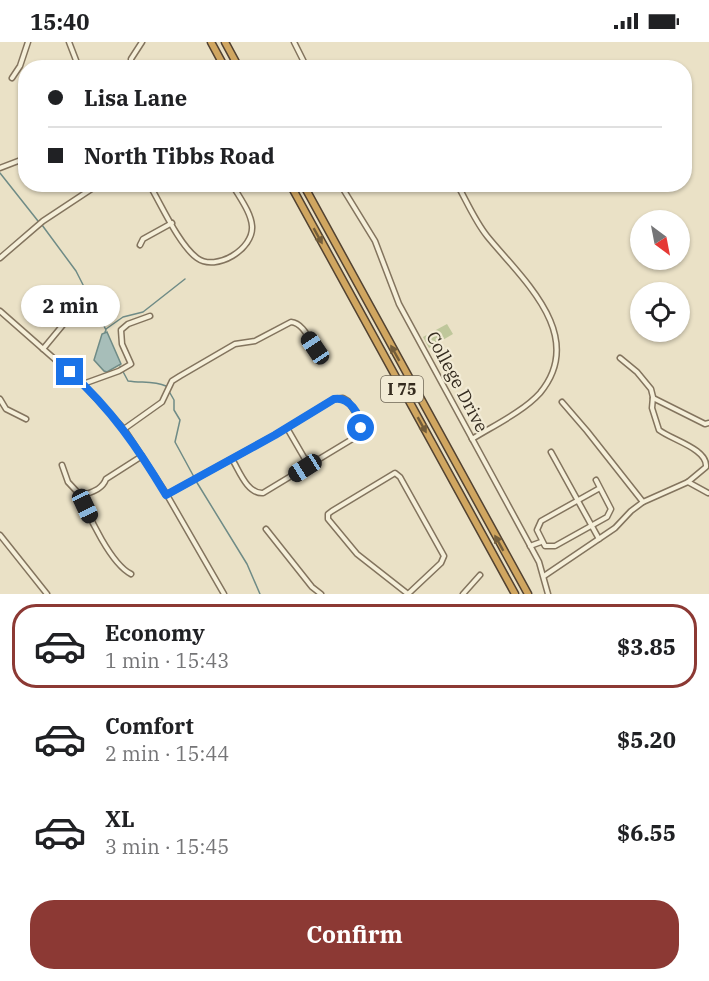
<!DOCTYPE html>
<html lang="en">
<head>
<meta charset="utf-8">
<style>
	:root { --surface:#fff; --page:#f6f6f6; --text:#202124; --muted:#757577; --line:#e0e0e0; --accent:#8c3934 }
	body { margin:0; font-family:"IBM Plex Serif",serif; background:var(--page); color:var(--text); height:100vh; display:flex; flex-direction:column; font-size:22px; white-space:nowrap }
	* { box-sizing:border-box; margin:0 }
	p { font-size:20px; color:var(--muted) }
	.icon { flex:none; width:33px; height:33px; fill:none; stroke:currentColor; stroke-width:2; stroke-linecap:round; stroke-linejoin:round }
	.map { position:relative; height:552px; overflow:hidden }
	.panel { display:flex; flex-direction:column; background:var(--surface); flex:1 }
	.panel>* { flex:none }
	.hud { position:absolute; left:18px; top:18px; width:674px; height:132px; border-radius:24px; box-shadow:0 2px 4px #0004; display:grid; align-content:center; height:132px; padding:0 30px; background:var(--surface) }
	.needle { width:39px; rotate:148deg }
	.buttons { position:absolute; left:630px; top:168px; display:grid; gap:12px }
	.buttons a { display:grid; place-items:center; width:60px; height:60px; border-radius:50%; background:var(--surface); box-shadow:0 2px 4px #0004; font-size:30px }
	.end { position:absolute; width:27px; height:27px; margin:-14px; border:8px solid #1a73e8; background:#fff; box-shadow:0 0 0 3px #fff }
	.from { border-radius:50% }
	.bubble { position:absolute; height:42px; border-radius:21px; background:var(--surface); box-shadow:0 2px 4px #0004; font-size:20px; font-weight:700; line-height:42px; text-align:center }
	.car { position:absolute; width:18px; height:36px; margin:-18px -9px; border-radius:8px; box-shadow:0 0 4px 2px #0007; background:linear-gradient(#222 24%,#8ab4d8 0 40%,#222 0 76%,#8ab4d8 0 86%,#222 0) }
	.hud b { display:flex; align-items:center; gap:21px; height:57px; font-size:22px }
	.hud b+b { border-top:2px solid var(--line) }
	.hud i { width:15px; height:15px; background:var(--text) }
	ul { padding:10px 0 0; list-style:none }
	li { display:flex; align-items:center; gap:18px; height:84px; margin:0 12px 9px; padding:0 18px; border:3px solid transparent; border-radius:24px }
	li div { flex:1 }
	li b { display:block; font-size:22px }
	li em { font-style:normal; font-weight:700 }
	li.current { border-color:var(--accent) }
	li>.icon { width:54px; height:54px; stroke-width:1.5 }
	.cta { display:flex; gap:12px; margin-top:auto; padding:12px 30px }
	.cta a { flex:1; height:69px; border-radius:24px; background:var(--accent); color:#fff; font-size:24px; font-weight:700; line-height:69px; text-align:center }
	.status { display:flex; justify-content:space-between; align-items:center; height:42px; padding:0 30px; background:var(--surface); direction:ltr }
	.status svg { height:16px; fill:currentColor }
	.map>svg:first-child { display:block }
</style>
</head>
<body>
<div class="status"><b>15:40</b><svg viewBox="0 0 49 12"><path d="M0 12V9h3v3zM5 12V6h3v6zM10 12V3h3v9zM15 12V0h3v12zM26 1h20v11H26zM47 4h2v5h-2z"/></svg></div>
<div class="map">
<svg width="709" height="552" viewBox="0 0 709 552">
	<rect width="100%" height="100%" fill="#eae1c6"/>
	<path fill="#bfc79b" d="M447,282L453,292L429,306L423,295Z"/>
	<path fill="#a7beb9" stroke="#6f8b86" stroke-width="1.5" d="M107,290L121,322L107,330L104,329L94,318L102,292Z"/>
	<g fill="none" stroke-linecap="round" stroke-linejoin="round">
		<g stroke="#6f8b86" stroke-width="1.5">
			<path d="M0,131L38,179"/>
			<path d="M42,183L76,229L106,288L105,290"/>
			<path d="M106,287L123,275L143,270L185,237"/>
			<path d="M120,324L128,339C142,341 154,339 166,344L174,358V368L180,378L175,400L194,435"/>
			<path d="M196,439L247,522L260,552"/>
		</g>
		<defs>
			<g id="minor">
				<path d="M69,0L79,26"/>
				<path d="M294,0L307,26"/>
				<path d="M131,26V17L142,0"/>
				<path d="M348,26L363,23L370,26"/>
				<path d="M12,36L20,24L28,0"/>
				<path d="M0,126L26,116"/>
				<path d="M149,142C161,162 179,203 197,216C216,230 254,207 252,184C251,170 239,155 232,142"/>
				<path d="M340,142L375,199L399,262L539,520L548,552"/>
				<path d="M457,142C467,160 475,179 487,194C521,236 588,293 540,351C524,369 493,384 472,397"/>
				<path d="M140,203L143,197L172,181"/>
				<path d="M0,216L43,179L99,142"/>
				<path d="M0,269L83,342L124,387L167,453L224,552"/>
				<path d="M43,307L67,278"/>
				<path d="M83,342L119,329L131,322L122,302L121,288L128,282L150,274"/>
				<path d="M653,356L705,382L709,381"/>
				<path d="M0,357L6,367L26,377"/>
				<path d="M562,360L587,389L643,460"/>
				<path d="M287,386L309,424"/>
				<path d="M124,387L162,360L172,339L180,334L235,302L255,299L291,280C303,281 309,297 315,306"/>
				<path d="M551,410L599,497"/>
				<path d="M62,423L68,440L81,454C91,450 102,448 106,437L142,414"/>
				<path d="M395,431L400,435L444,514L441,521L408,552L357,512L328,477V472L332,469Z"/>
				<path d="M596,438L611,467L607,475L555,504H545L537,488L541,479L600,446"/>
				<path d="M688,440L708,451"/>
				<path d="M166,453L275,393L334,357L343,356L348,359L361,380L360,390L354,396L263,451C247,452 239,428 232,417"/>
				<path d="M81,454C89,475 111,522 131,532"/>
				<path d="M266,487L312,545L321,552"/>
				<path d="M0,493L47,552"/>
				<path d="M530,504L541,500"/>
				<path d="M544,534L615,486L631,469L643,460L688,440L706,425C708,407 672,398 659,388L652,366L653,355L651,347L637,330L620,316"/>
				<path d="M463,552L480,533"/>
			</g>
			<g id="highway">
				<path d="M211,0L225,26"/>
				<path d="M225,0L239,26"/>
				<path d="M290,142L515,552"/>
				<path d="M303,142L528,552"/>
			</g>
		</defs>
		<use href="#minor" stroke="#83745e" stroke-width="7"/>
		<use href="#highway" stroke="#524231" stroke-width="9"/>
		<use href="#minor" stroke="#f5efd9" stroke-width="4"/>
		<use href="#highway" stroke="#d0a660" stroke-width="6"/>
	</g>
	<defs><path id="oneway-solid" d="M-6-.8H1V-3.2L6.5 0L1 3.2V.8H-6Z" transform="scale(1.5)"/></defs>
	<g fill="#735d3a">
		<use href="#oneway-solid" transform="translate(318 194) rotate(61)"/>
		<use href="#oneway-solid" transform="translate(395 311) rotate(-119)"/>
		<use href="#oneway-solid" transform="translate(422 383) rotate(61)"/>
		<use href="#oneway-solid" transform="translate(499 501) rotate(-119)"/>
	</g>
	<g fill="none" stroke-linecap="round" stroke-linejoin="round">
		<path stroke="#1a73e8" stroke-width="8" d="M70,330C111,367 138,406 166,453L275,393L334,357C349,354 360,372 361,386"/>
	</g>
	<g text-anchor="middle" stroke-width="4.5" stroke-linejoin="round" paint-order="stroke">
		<rect fill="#f2ebd5" stroke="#6e6556" stroke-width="1.5" x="381" y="334" width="42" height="26" rx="4.5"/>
		<g font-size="16" font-weight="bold" fill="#352c20">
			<text x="402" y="353">I 75</text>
		</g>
		<g font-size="18" fill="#352c20" stroke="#f2ebd5">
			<text transform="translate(457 340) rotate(62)" y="6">College Drive</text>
		</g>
	</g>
</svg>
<div class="buttons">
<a><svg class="needle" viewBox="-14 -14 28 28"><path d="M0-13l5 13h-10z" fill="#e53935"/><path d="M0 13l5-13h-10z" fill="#757577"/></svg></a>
<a><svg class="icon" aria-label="locate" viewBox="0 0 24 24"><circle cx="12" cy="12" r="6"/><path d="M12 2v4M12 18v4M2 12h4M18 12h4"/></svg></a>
</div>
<i class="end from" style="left:361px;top:386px"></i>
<i class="end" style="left:70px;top:330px"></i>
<div class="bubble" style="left:21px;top:243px;width:99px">2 min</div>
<i class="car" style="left:315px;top:306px;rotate:326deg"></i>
<i class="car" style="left:305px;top:426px;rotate:238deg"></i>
<i class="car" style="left:85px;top:464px;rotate:155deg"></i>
<div class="hud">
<b><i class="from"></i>Lisa Lane</b>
<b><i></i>North Tibbs Road</b>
</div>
</div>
<section class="panel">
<ul>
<li class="current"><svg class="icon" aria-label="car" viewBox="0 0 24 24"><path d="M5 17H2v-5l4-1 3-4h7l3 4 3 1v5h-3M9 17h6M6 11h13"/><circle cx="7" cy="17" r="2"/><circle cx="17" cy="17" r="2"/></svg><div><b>Economy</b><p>1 min · 15:43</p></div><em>$3.85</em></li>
<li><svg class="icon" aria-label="car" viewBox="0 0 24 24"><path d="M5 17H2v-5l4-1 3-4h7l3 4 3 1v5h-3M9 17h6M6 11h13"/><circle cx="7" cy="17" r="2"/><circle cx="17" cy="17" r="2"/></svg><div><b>Comfort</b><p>2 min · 15:44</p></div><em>$5.20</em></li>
<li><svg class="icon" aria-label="car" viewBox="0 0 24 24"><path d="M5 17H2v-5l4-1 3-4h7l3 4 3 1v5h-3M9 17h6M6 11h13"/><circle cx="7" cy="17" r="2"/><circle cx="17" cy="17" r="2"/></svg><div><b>XL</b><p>3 min · 15:45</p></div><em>$6.55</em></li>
</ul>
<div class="cta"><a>Confirm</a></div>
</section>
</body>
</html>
